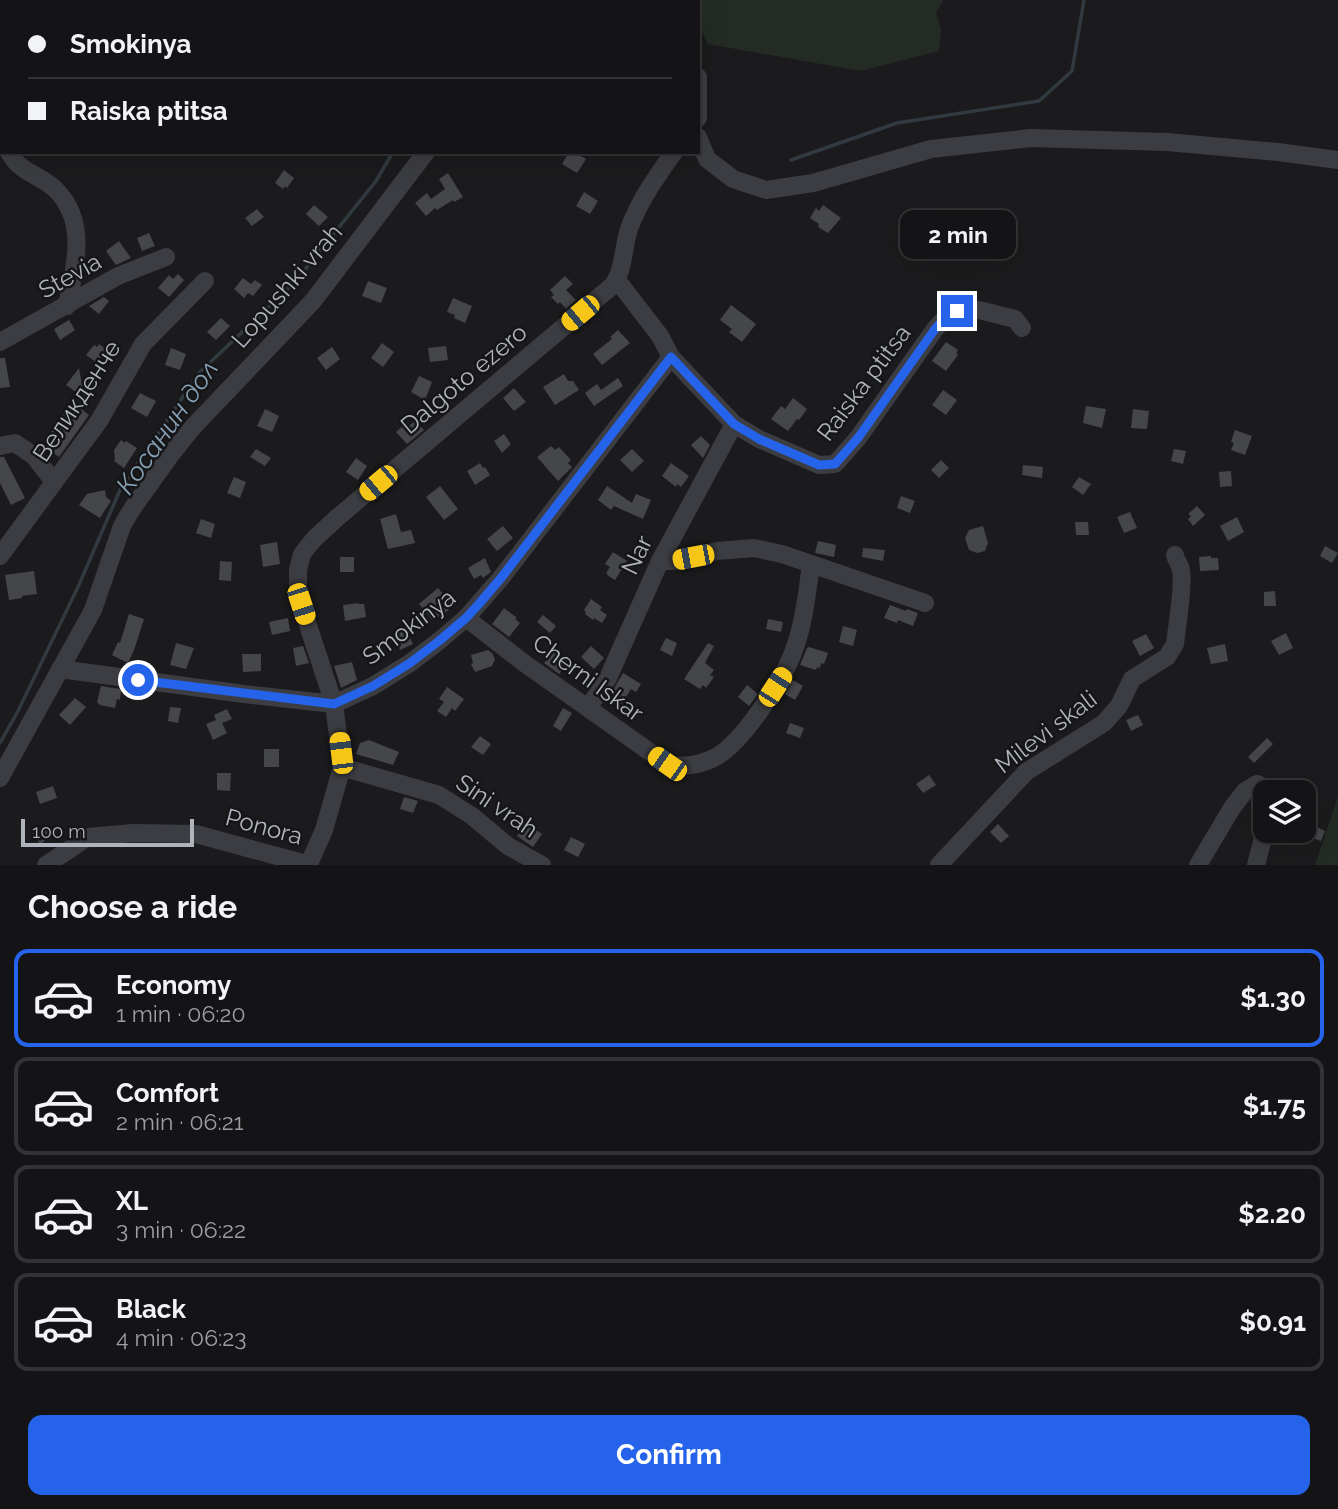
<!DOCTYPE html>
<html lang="en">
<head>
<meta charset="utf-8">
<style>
	:root { --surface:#141416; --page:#1d1d1f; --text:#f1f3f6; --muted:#9d9ea1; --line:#333335; --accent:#2563eb }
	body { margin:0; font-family:Raleway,sans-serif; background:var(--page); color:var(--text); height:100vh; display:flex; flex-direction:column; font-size:26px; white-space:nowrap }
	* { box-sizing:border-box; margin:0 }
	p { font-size:23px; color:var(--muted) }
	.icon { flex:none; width:38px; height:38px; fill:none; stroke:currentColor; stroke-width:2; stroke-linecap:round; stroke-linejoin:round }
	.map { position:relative; height:865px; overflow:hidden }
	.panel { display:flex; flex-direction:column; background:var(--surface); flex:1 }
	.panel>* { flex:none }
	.top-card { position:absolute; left:0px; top:0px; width:700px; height:154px; box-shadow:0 7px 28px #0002,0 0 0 2px var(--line); display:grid; align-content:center; height:154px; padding:0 28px; background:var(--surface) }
	.tools { position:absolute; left:1253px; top:780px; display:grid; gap:14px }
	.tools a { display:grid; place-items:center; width:63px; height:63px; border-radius:14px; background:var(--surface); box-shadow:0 7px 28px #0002,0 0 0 2px var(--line); font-size:35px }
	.scale { position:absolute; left:21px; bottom:18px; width:173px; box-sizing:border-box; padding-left:7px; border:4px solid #aeb3bc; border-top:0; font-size:19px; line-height:24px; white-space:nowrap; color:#aeb3bc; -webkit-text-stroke:5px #161618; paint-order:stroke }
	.end { position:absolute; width:32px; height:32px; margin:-16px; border:9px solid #2563eb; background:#fff; box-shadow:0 0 0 4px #fff }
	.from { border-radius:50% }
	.bubble { position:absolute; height:49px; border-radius:14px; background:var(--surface); box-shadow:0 7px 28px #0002,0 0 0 2px var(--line); font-size:23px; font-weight:700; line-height:49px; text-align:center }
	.car { position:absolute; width:21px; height:42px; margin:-21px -10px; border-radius:9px; box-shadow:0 0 5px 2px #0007; background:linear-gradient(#f5c518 24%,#345 0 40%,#f5c518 0 76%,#345 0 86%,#f5c518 0) }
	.top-card b { display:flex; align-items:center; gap:24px; height:66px; font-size:26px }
	.top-card b+b { border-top:2px solid var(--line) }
	.top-card i { width:18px; height:18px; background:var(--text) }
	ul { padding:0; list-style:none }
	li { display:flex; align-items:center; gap:21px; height:98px; margin:0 14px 10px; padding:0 14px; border:4px solid var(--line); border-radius:14px }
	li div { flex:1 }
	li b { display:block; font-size:26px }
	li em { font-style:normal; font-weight:700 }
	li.active { border-color:var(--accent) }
	li>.icon { width:63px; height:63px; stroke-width:1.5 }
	h2 { padding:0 28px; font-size:32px; line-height:84px }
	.primary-button { display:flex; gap:14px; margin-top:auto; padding:14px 28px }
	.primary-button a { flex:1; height:80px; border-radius:14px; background:var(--accent); color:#fff; font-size:28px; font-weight:700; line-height:80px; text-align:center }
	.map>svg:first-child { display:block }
</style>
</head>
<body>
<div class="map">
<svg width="1338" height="865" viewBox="0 0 1338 865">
	<rect width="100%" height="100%" fill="#1b1b1d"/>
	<g fill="#232b24">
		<path d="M688,0H943L936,13L941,29L939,51L860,71L708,44L698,23V2H688Z"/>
		<path d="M1338,796V865H1315Z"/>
	</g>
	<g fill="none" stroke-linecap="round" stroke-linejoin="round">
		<g stroke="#313a41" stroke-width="3.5">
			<path d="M365,0L366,2"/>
			<path d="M791,160L897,123L1039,101L1072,71L1084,0"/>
			<path d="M0,743L18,711L78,587L120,490L199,373L295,282L376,181L393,152"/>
		</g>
	</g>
	<g fill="#45464a">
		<path d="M574,152L586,159L577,173L562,164L568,154L571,156Z"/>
		<path d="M284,170L294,178L287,188L285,186L283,189L275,183Z"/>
		<path d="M448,173L463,197L454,202L453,200L437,210L435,208L426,216L415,203L427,193L431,199L445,189L439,179Z"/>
		<path d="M584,192L598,201L590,214L576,206Z"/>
		<path d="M314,205L328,217L319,226L306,214Z"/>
		<path d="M823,205L841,218L828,233L818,227L819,224L810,218L816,208L819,211Z"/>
		<path d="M257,209L264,217L252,226L245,218Z"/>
		<path d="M149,233L155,246L142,251L137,238Z"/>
		<path d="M119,241L131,258L116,265L106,251Z"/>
		<path d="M178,274L184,280L169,297L158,288L169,275L173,279Z"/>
		<path d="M565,276L573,284L566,290L576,300L566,309L560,302L558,304L551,297L554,295L550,290Z"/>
		<path d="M243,278L251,284L255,280L262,285L253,296L248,293L244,298L234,289Z"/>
		<path d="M368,281L387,288L381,303L362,296Z"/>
		<path d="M104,297L109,301L99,314L89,306Z"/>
		<path d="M453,298L472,306L465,323L454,318L455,315L447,312Z"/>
		<path d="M731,305L756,324L742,342L729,332L732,329L720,320Z"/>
		<path d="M221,318L230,326L216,340L207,332Z"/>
		<path d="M69,320L75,330L60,340L54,329Z"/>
		<path d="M618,330L630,343L602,365L593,354L612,339L610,337Z"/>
		<path d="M946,342L958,350L956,353L958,355L946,371L932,361Z"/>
		<path d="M382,343L394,352L383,367L371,358Z"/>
		<path d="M99,344L106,349L99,361L97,360L96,362L86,355L94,345L97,347Z"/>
		<path d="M446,346L448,360L430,362L428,348Z"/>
		<path d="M332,347L340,359L326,370L317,358Z"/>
		<path d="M171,348L186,354L180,370L165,365Z"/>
		<path d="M0,358H5L10,387L0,388Z"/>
		<path d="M79,368L82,385L91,392L86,399L66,385Z"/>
		<path d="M564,374L568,381H573L579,390L555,405L543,387Z"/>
		<path d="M419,376L432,382L425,400L411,392Z"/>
		<path d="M618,378L623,386L594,406L585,393L597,384L601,390Z"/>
		<path d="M514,388L526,402L514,411L503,398Z"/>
		<path d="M943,390L957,400L946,415L932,405Z"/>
		<path d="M140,393L156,401L147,417L131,408Z"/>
		<path d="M793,398L807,409L799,420L797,419L788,431L771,419L781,406L785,409Z"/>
		<path d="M75,404L89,415L59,457L42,445L67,410L70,412Z"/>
		<path d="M1086,406L1106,409L1102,428L1083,423Z"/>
		<path d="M265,409L279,416L272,432L257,426Z"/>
		<path d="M1133,409L1149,411L1147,429L1131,428Z"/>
		<path d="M415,421L424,430L407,444L396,432L403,426L405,429Z"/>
		<path d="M1235,430L1252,436L1245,455L1231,450L1234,443L1231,442Z"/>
		<path d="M504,434L511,444L502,453L494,441Z"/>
		<path d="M701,436L710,445L703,458L691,445Z"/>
		<path d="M121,440L125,443L126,441L137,448L124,468L114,461L115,459L114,450Z"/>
		<path d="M551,446L555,450L559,447L571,460L568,463L572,467L558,481L537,457Z"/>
		<path d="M256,449L271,458L265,466L250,457Z"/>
		<path d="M632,449L644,461L632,472L620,460Z"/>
		<path d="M1174,449L1186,451L1183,464L1171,461Z"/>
		<path d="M0,457H4L25,498L11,505L0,483Z"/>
		<path d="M356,458L367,466L358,480L346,472Z"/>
		<path d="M941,460L949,468L939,478L931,470Z"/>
		<path d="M480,463L483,468L485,467L490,475L475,485L467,471Z"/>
		<path d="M671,463L689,476L681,487L677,484L676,487L662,476Z"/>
		<path d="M1023,465L1043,467L1042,478L1022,475Z"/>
		<path d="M1231,471L1232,486L1220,487L1219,472Z"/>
		<path d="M234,477L246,482L240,498L227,493Z"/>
		<path d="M1079,477L1091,484L1083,495L1072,487Z"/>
		<path d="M440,486L458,509L444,520L426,497Z"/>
		<path d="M607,486L632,503L636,494L651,500L643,519L614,506L611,510L598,500Z"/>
		<path d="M105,490L106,497L111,501L100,518L79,505L87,494Z"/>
		<path d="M901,496L915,501L910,513L897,508Z"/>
		<path d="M1197,506L1205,515L1193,526L1188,519L1191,516L1188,514Z"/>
		<path d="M1130,512L1137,528L1124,533L1117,517Z"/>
		<path d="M396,514L401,532L411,530L415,543L388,549L380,519Z"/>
		<path d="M1237,517L1244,532L1228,541L1220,526Z"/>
		<path d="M201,519L215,524L211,538L196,533Z"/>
		<path d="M1075,522H1088L1089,535H1076Z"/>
		<path d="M503,526L513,538L497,551L487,539Z"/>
		<path d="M983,526L988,543L985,551L977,553L969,550L965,538L969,530Z"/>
		<path d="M818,541L836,545L834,557L815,553Z"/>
		<path d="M277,542L280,564L263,567L260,545Z"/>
		<path d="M1325,546L1338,553L1332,563L1320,556Z"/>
		<path d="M863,548L885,550L883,561L862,557Z"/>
		<path d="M613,552L627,561L615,580L607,575L608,574L606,573L610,567L605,564Z"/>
		<path d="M1211,556V558H1218L1219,570L1200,571L1199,557Z"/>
		<rect x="340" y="557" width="14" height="15"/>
		<path d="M485,558L491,572L483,578L481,575L474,579L468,568Z"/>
		<path d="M220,561L232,562L231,581L219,580Z"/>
		<path d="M34,571L37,594L22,596V598L9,600L5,575Z"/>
		<path d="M438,588L453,606L439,618L437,616L432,620L419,604Z"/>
		<path d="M1275,591L1276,606H1264V592Z"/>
		<path d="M591,599L602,607L600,610L607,615L602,623L594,618L593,620L585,614L586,612L584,610Z"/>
		<path d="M358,603V604H364L366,617L345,621L343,605Z"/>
		<path d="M890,605L906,611L907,609L918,613L913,626L898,620L897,623L884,618Z"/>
		<path d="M504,608L517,618L515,619L520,623L509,637L492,624Z"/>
		<path d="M129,614L144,619L134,650L128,663L112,655L118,642L120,643Z"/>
		<path d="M543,615L556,626L550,633L537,622Z"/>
		<path d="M288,618L290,631L272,635L269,622Z"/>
		<path d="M768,619L783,622L781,632L766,629Z"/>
		<path d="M843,626L857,630L853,646L839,642Z"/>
		<path d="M406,630L413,644L400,650L393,635Z"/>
		<path d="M1286,633L1293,648L1279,655L1271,641Z"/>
		<path d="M1146,634L1154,648L1140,656L1132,641Z"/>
		<path d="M666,638L677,643L672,656L660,650Z"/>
		<path d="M176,643L194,648L186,669L170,665Z"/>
		<path d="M708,643L714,646L705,663L714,670L710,675L714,677L706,688L703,685L700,689L684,679Z"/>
		<path d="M1225,644L1228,661L1211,664L1207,648Z"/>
		<path d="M303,646L309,663L296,666L293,648Z"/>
		<path d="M591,646L604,658L594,669L581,657Z"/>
		<path d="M809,647L828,653L824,664L821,663L820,668L817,667L816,670L800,665L807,648Z"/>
		<path d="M488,650L492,653L495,659L492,666L475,672L471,664L473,663L471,655Z"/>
		<path d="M553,652L568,664L559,674L544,663Z"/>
		<path d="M242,654H261V671L243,672Z"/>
		<path d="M352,662L357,680L341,688L334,666Z"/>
		<path d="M623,673L641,684L636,692L631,689L621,705L609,697Z"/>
		<path d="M793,680L803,686L795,700L785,694Z"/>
		<path d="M747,685L758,694L749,706L738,697Z"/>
		<path d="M101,686L120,689L121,690L120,700L117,699L115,708L100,705L97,702Z"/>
		<path d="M447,687L464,699L455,711L452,708L446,717L437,711L444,702L439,699Z"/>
		<path d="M75,698L86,707L70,725L59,715Z"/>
		<path d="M170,707L181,708L178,723L168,721Z"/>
		<path d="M563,708L572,713L561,731L553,726Z"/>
		<path d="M227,709L232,719L222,723L227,733L213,740L206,724L216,720L214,715Z"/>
		<path d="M1138,715L1143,725L1131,731L1126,720Z"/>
		<path d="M790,723L804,728L800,738L786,733Z"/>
		<path d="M480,736L491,744L483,755L471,747Z"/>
		<path d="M1267,738L1273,744L1254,763L1248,757Z"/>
		<path d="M369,740L399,752L393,765L356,754L360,743Z"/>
		<rect x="264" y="749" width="15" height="18"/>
		<path d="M217,773H231L230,791L217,790Z"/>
		<path d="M929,775L936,785L923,793L916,784Z"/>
		<path d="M53,786L57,798L40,804L36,792Z"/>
		<path d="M1305,792L1316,796L1311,810L1304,808Z"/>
		<path d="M404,797L418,801L413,813L400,809Z"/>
		<path d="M526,823L542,834L533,847L517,836Z"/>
		<path d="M46,824L53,835L40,844L32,833Z"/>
		<path d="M998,824L1009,836L1001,843L990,832Z"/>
		<path d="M1312,825L1325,831L1321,841L1308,836Z"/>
		<path d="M571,837L585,844L578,857L564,850Z"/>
	</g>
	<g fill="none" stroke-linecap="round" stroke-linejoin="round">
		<g stroke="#3c3d42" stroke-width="18">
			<path d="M680,0L681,2"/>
			<path d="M535,2L536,0"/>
			<path d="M698,77V118"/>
			<path d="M698,137L707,159L733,179L766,190L813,183L931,149L1031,138L1167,142L1278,152L1338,160"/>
			<path d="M0,139L2,142"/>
			<path d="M9,152C12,157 15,162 19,165C30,175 46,179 56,190C88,222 75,267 67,306"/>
			<path d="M617,280L660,336L671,357L734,424L759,439L819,465L835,464L858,438L935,329L945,318L957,311L979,310L1015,319L1022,328"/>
			<path d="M0,342L118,276L166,257"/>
			<path d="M0,446L15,443L34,456L54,482"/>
			<path d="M0,556L99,421L143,344L205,281"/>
			<path d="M660,561H675L717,551L754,548L782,554L925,603"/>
			<path d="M466,618L524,663L667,764C683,768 699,765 714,758C742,744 784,679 794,650C804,623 807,593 811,565"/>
			<path d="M60,669L244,694L334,704L373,686L410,663L439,641L466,618L501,578L671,357"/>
			<path d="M588,708L608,678L660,561L734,424"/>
			<path d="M342,767L439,795L472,816L508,846L542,865"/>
			<path d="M0,778L93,610L122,526L132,509L172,453L193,427L313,301L426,152"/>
			<path d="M309,864L324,830L342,767L334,704L301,604L298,587V570L302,554L314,539L338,517L612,286C624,272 623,247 629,229C639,201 657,176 674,152"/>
			<path d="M46,865L88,837L133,833L196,834L310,865"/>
			<path d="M939,865L1026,772L1104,723L1119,706L1132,679L1167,657L1175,644C1177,625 1184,587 1181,570C1180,564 1176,561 1175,555"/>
			<path d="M1198,865L1232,808L1245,791L1257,784L1266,788L1268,793"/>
			<path d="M1256,865L1265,830"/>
		</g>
	</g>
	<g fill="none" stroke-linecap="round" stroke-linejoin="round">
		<path stroke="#2563eb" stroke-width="9" d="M138,680L334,704L373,686L410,663L439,641L466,618L478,605L501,578L671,357L734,424L759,439L819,465L835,464L858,438L935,329L945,318L957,311"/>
	</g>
	<g text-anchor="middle" stroke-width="5" stroke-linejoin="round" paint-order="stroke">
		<g font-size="24" fill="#aeb3bc" stroke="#161618">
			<text transform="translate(70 276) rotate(-29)" y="8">Stevia</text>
			<text transform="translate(287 286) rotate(-49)" y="8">Lopushki vrah</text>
			<text transform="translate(464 379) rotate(-40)" y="8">Dalgoto ezero</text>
			<text transform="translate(864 383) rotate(-53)" y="8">Raiska ptitsa</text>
			<text transform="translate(77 401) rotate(-57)" y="8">Великденче</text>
			<text transform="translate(637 555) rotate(-64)" y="8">Nar</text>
			<text transform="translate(409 627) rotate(-37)" y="8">Smokinya</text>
			<text transform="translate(588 678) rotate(36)" y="8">Cherni Iskar</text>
			<text transform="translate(1046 732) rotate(-37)" y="8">Milevi skali</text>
			<text transform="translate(497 806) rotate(34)" y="8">Sini vrah</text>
			<text transform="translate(264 827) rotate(15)" y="8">Ponora</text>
		</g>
		<g font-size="26" font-style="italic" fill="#87a1b5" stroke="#161618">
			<text transform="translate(167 427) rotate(-55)" y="9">Косанин дол</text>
		</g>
	</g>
</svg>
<div class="tools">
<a><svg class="icon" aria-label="layers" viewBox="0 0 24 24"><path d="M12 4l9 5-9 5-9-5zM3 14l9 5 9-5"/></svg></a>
</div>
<div class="scale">100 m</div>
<i class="end from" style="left:138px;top:680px"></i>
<i class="end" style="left:957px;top:311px"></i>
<div class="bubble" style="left:900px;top:210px;width:116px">2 min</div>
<i class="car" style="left:580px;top:313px;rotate:230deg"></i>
<i class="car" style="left:378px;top:483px;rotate:230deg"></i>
<i class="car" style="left:693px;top:557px;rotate:259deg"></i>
<i class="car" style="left:301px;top:604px;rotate:162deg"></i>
<i class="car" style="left:775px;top:687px;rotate:33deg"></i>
<i class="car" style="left:341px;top:753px;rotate:353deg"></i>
<i class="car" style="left:667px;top:764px;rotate:305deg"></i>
<div class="top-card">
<b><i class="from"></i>Smokinya</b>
<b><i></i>Raiska ptitsa</b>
</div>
</div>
<section class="panel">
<h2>Choose a ride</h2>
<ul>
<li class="active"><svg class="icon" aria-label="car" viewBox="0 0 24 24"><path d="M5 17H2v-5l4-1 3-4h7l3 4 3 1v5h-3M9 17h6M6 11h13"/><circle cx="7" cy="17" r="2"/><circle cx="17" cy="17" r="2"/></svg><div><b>Economy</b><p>1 min · 06:20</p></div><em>$1.30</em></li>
<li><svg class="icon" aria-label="car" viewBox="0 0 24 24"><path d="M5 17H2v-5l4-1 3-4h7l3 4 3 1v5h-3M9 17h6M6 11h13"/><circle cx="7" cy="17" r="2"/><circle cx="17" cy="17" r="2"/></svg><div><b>Comfort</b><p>2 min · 06:21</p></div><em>$1.75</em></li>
<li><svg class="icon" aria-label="car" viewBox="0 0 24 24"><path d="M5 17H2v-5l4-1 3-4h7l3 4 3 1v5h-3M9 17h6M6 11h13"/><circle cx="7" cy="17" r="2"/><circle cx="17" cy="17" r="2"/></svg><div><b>XL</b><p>3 min · 06:22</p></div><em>$2.20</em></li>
<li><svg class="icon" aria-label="car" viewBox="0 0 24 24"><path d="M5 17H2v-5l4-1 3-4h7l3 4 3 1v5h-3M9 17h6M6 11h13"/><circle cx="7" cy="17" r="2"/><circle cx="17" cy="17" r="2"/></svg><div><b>Black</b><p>4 min · 06:23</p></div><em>$0.91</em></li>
</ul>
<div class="primary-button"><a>Confirm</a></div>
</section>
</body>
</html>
